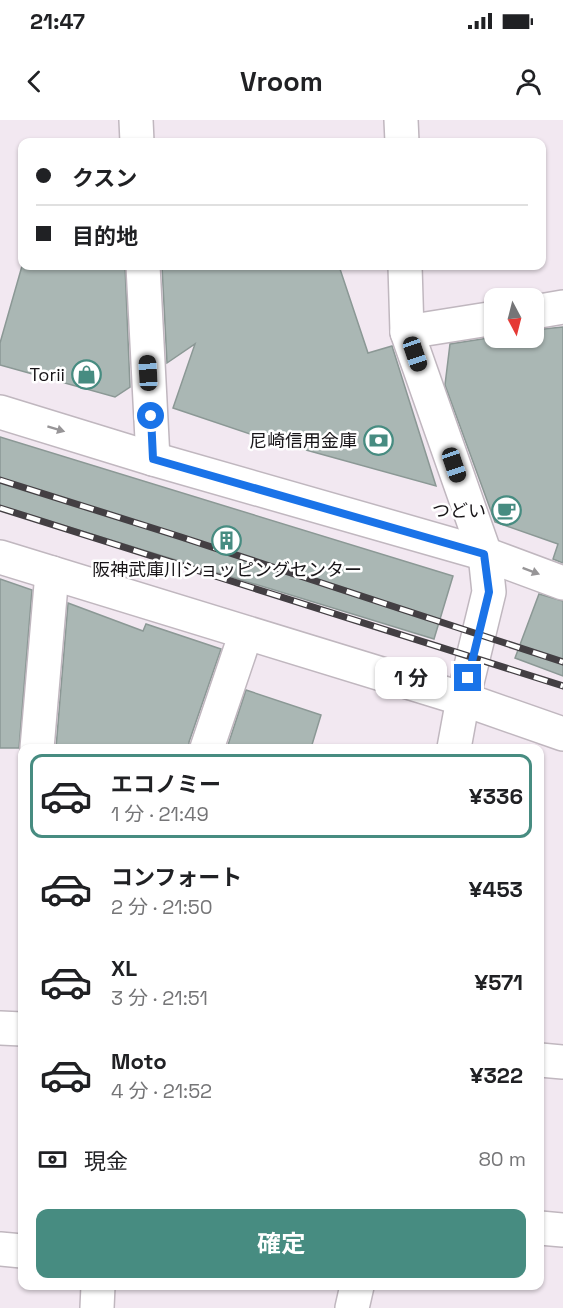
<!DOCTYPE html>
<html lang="ja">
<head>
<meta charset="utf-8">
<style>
	:root { --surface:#fff; --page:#f2f2f2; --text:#202124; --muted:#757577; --line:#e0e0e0; --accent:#478c81 }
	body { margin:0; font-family:"Space Grotesk","Noto Sans JP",sans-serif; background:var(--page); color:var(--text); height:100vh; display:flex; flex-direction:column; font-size:22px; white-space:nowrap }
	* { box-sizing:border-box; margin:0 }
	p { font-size:20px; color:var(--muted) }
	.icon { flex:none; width:33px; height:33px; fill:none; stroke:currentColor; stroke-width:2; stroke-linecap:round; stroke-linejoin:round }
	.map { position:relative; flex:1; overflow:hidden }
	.panel { position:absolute; left:18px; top:624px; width:526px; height:546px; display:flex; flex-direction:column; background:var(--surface); border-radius:12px; box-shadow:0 2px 4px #0004 }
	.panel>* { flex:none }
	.hud { position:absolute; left:18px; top:18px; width:528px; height:132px; border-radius:12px; box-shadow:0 2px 4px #0004; display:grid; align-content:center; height:132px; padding:0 18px; background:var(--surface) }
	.needle { width:39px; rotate:173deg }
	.controls { position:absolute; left:484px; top:168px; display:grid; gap:12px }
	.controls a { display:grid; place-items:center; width:60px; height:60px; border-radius:12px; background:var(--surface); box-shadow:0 2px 4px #0004; font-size:30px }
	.end { position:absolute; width:27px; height:27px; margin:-14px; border:8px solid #1a73e8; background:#fff; box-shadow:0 0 0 3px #fff }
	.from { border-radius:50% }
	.bubble { position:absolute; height:42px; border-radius:12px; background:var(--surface); box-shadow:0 2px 4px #0004; font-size:20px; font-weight:700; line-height:42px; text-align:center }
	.car { position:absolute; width:18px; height:36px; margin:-18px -9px; border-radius:8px; box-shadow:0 0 4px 2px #0007; background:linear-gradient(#222 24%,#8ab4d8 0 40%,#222 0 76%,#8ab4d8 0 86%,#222 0) }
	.hud b { display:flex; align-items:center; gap:21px; height:57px; font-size:22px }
	.hud b+b { border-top:2px solid var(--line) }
	.hud i { width:15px; height:15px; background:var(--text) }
	ul { padding:10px 0 0; list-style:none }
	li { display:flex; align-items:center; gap:18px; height:84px; margin:0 12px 9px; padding:0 6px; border:3px solid transparent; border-radius:12px }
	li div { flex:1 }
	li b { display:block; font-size:22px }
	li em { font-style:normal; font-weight:700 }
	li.current { border-color:var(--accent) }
	li>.icon { width:54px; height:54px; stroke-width:1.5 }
	.pay { display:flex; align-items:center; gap:15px; height:66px; padding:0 18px; font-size:22px }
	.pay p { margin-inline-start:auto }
	.primary-button { display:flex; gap:12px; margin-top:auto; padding:12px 18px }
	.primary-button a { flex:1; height:69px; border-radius:12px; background:var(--accent); color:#fff; font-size:24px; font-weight:700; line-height:69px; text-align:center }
	.status { display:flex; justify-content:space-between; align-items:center; height:42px; padding:0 30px; background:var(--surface); direction:ltr }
	.status svg { height:16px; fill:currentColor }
	header { display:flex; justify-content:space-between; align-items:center; height:78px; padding:0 18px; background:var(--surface); font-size:27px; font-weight:700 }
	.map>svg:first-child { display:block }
</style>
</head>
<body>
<div class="status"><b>21:47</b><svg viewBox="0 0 49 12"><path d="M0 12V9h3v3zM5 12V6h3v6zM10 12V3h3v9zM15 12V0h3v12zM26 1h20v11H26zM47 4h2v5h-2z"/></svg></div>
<header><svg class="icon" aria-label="back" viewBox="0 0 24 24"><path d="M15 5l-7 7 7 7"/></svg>Vroom<svg class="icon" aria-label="person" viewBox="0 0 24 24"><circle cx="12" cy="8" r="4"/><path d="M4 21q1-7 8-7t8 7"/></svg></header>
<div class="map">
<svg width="563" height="1188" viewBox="0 0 563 1188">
	<rect width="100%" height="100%" fill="#f2e8f1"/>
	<g fill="#aab7b4" stroke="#8b9895" stroke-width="1.5">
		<path d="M22,146H125L130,267L115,277L0,245V223Z"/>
		<path d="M162,146H339L368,233L392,226L436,366L259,317L173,288L195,224L167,243Z"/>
		<path d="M563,207V443L553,439L558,424L495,402L445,265L450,224L495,217L534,218V210Z"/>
		<path d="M0,317L453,456L434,519L0,386Z"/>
		<path d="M0,459L32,470L19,628H0Z"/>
		<path d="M539,474L563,481V556L515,538Z"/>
		<path d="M68,483L143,511L146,504L221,529L189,622V628H56Z"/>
		<path d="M246,570L321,595L311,628H227Z"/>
	</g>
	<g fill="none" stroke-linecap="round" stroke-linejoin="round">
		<defs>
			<g id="minor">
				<path d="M136,0L137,22"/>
				<path d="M401,0L402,22"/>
				<path d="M143,146L153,339"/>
				<path d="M405,146L407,212L485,434L489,472L463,579L454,628"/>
				<path d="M534,192L563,187"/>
				<path d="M407,212L495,198"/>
				<path d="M0,292L153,339L485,434L563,463"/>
				<path d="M0,437L463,579L563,614"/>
				<path d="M37,628L52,453"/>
				<path d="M207,628L246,513"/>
				<path d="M0,908L22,909"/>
				<path d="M540,940L563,942"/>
				<path d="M540,1108L563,1110"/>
				<path d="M0,1129L22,1131"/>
				<path d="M97,1188L98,1166"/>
				<path d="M352,1188L357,1166"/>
			</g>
		</defs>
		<use href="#minor" stroke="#c0b7bf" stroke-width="36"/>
		<use href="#minor" stroke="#fff" stroke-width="33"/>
		<defs>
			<g id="rail">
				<path d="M0,360L181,417L563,542"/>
				<path d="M0,388L563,566"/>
			</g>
		</defs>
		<use href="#rail" stroke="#433f43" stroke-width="7"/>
		<use href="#rail" stroke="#fff" stroke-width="4.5" stroke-dasharray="14" stroke-linecap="butt"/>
	</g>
	<defs><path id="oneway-solid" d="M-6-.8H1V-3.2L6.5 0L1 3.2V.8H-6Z" transform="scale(1.5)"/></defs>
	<g fill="#979597">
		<use href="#oneway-solid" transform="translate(56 309) rotate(17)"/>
		<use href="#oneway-solid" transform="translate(531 451) rotate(21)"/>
	</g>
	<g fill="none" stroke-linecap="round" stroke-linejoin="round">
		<path stroke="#1a73e8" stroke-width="8" d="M151,296L153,339L484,434L489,472L468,558"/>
	</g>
	<defs>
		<symbol id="shop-ring" viewBox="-11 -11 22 22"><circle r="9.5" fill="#fff" stroke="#478c81" stroke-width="1.5"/><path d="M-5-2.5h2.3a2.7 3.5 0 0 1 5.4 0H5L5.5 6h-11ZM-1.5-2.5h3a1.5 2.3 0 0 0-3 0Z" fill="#478c81"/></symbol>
		<symbol id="bank-ring" viewBox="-11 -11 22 22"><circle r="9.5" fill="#fff" stroke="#478c81" stroke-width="1.5"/><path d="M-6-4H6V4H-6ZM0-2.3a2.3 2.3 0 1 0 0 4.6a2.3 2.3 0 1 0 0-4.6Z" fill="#478c81"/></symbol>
		<symbol id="cafe-ring" viewBox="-11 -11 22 22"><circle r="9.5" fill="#fff" stroke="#478c81" stroke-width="1.5"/><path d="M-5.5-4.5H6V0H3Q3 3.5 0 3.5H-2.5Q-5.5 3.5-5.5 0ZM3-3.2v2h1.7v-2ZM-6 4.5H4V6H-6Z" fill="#478c81"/></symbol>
		<symbol id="building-ring" viewBox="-11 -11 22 22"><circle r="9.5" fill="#fff" stroke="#478c81" stroke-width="1.5"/><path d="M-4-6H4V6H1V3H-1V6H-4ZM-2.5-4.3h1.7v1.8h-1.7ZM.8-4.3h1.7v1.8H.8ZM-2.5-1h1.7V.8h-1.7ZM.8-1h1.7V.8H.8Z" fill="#478c81"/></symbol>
	</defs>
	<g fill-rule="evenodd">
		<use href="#shop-ring" x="70" y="238" width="33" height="33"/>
		<use href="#bank-ring" x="362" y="304" width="33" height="33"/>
		<use href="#cafe-ring" x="490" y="374" width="33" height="33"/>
		<use href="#building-ring" x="210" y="404" width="33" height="33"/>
	</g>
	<g text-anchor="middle" stroke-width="5" stroke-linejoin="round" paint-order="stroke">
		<g font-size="18" fill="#171417" stroke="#fff" text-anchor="end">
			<text x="65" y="261">Torii</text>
			<text x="357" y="327">尼崎信用金庫</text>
			<text x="486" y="397">つどい</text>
			<text x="227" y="456" text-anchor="middle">阪神武庫川ショッピングセンター</text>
		</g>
	</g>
</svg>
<div class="controls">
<a><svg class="needle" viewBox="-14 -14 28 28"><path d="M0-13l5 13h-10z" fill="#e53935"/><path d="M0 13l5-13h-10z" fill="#757577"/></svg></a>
</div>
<i class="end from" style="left:151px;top:296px"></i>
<i class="end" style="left:468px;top:558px"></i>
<div class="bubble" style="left:375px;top:537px;width:72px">1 分</div>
<i class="car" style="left:415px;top:234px;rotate:161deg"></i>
<i class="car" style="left:148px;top:253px;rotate:357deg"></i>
<i class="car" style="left:454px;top:345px;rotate:161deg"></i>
<div class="hud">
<b><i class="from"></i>クスン</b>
<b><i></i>目的地</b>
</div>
<section class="panel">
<ul>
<li class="current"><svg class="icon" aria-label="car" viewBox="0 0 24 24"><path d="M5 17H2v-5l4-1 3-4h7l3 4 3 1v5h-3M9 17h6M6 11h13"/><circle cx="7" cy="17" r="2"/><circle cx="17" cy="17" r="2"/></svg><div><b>エコノミー</b><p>1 分 · 21:49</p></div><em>¥336</em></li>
<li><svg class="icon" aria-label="car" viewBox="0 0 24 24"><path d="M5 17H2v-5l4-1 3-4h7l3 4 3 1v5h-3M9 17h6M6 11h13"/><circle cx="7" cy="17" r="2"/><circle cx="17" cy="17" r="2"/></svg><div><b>コンフォート</b><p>2 分 · 21:50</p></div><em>¥453</em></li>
<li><svg class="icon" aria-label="car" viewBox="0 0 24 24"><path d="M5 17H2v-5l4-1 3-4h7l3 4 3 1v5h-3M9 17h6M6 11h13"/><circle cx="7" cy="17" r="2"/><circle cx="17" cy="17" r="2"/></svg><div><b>XL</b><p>3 分 · 21:51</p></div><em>¥571</em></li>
<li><svg class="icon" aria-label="car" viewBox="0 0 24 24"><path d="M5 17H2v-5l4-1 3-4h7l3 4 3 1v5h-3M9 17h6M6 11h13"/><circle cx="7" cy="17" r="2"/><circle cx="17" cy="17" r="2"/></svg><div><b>Moto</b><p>4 分 · 21:52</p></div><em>¥322</em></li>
</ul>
<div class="pay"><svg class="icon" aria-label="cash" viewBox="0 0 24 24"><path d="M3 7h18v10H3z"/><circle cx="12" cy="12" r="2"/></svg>現金<p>80 m</p></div>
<div class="primary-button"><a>確定</a></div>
</section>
</div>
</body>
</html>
